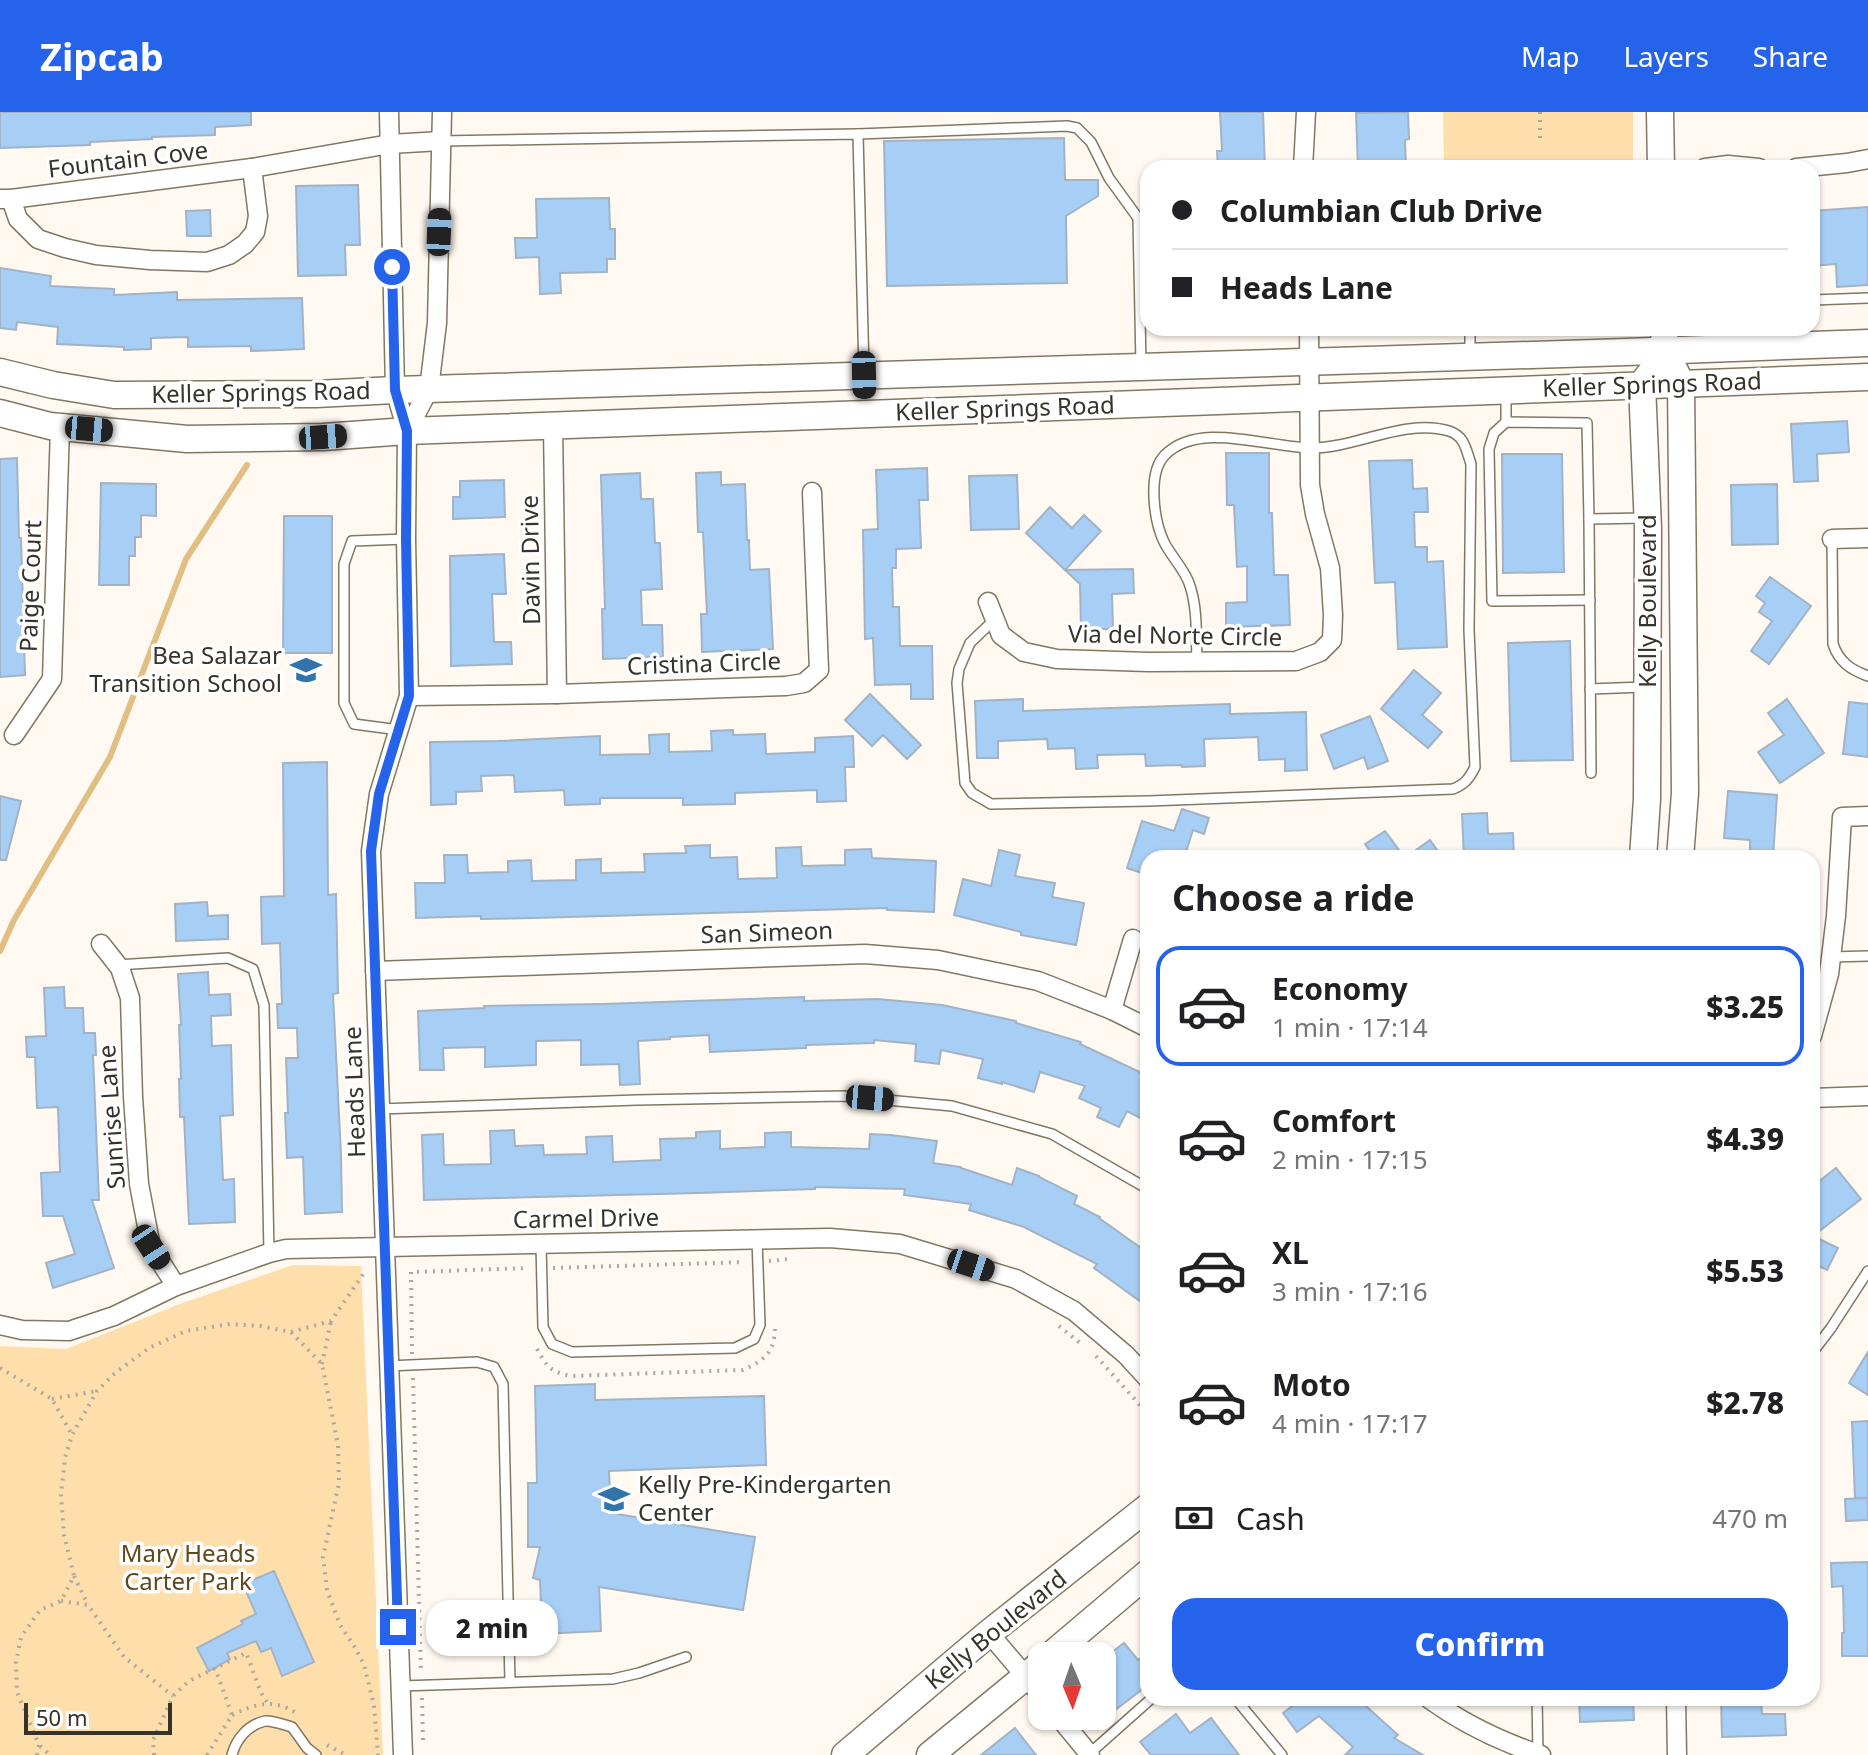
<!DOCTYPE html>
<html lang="en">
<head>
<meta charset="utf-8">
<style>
	:root { --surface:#fff; --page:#f6f6f6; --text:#202124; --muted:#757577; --line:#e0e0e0; --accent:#2563eb }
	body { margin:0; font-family:"Noto Sans",sans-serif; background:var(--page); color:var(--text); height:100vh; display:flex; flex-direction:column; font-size:30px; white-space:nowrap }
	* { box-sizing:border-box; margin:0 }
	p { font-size:26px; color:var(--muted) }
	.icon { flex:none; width:44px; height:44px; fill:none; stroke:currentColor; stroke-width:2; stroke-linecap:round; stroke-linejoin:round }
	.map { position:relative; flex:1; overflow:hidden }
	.sheet { position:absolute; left:1140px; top:738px; width:680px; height:856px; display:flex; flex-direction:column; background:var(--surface); border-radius:24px; box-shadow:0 2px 6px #0004 }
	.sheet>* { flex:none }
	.banner { position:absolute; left:1140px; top:48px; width:680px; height:176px; border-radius:24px; box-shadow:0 2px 6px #0004; display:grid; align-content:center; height:176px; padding:0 32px; background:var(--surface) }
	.needle { width:52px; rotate:178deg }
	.buttons { position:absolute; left:1028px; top:1530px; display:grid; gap:16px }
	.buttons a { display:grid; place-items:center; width:88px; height:88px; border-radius:16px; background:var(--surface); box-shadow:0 2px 6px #0004; font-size:40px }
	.scale { position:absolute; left:24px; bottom:20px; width:148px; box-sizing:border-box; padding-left:8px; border:4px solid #37322a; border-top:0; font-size:22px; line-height:28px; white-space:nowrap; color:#37322a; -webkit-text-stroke:6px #fff; paint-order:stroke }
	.end { position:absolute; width:36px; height:36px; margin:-18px; border:10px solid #2563eb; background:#fff; box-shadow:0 0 0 4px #fff }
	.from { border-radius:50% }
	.bubble { position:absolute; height:56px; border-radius:24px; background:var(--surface); box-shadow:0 2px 6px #0004; font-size:26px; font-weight:800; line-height:56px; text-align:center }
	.car { position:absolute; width:24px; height:48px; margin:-24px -12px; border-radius:10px; box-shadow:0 0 6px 2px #0007; background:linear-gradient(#222 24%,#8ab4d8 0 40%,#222 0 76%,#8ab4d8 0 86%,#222 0) }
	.banner b { display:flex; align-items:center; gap:28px; height:76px; font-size:30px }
	.banner b+b { border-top:2px solid var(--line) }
	.banner i { width:20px; height:20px; background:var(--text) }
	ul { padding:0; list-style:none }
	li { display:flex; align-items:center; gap:24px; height:120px; margin:0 16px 12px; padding:0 16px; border:4px solid transparent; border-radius:24px }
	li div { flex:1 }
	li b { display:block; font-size:30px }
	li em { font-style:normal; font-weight:800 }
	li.active { border-color:var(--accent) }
	li>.icon { width:72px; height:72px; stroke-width:1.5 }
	h2 { padding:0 32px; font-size:36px; line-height:96px }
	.pay { display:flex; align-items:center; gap:20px; height:88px; padding:0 32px; font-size:30px }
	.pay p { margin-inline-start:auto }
	.button { display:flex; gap:16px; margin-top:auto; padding:16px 32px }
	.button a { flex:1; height:92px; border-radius:24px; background:var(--accent); color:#fff; font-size:32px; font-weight:800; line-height:92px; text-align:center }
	header { display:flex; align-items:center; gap:48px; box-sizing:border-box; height:112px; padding:0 40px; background:var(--accent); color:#fff }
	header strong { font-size:38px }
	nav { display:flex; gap:44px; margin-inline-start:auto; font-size:28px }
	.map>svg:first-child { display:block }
</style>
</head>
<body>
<header>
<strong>Zipcab</strong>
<nav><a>Map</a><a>Layers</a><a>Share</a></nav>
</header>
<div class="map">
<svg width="1868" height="1643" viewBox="0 0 1868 1643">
	<rect width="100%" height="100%" fill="#fff9f1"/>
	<g fill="#fedfac">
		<path d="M1443,0H1633V56H1444Z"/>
		<path d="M293,1153L361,1154L383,1643H0V1234L66,1237L185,1190Z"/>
	</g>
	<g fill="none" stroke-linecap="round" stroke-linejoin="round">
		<path stroke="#e1be83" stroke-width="6" d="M0,839L14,808L110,645L186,447L247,353"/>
	</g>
	<g fill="#a7cff5" stroke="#a1b3c5" stroke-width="2">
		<path d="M0,0H251V13L215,15V23L152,25V27L90,30V33L0,36Z"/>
		<path d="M1220,0H1263L1265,56H1218L1217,39H1222Z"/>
		<path d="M1408,0L1409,27L1405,28L1406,56H1358L1356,1Z"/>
		<path d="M1064,26L1065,68H1098V84L1066,104L1067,171L887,174L884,29Z"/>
		<path d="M358,73L360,133H345L346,163L298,164L296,74Z"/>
		<path d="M609,86L610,117H615V147H607V160L560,161L561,181L540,182L539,145L516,146L515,126H537L536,87Z"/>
		<path d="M1868,95V173L1837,175L1836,152L1812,154V99Z"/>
		<path d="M210,98L211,124H187L186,99Z"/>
		<path d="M0,156L51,164L50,174L114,177V183L177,180V188L302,186L304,237L251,239V234L188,235V225L151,226V237L124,238V235L57,232L58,215L17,210L16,218L0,216Z"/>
		<path d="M1847,309L1849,340L1817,342L1818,369L1794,370L1791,312Z"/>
		<path d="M1226,341H1269V401H1272L1274,463H1288L1290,513L1226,515V491L1247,490V454L1237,455L1234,393H1227Z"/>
		<path d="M1502,342H1562L1564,460L1503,461Z"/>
		<path d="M17,346L19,426H21L25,563L0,565V347Z"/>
		<path d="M1412,348L1413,377L1427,376L1428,400H1414L1415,435H1427V450L1443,449L1447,535L1398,537L1395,470L1375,471L1369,349Z"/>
		<path d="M927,356L928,388H919L921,436L896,437V456H892L893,495H899L900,534H932L933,587H911V572L875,573L873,526L865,527L863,418L878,417L876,358Z"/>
		<path d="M721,360V373L745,372L747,428H749L750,458L769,457L773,537L702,540L701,502H707L703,420H698L696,361Z"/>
		<path d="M640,361L641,387H653L655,431H660L662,477L641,478L642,513H662L663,545L603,547L602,497H605L601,363Z"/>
		<path d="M1017,363L1019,417L971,418L969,364Z"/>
		<path d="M504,368L505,405L453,407V385H460V369Z"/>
		<path d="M101,371L156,372V404L141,403V425H135V444H129V473H99Z"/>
		<path d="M1777,372L1778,432L1732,433L1731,373Z"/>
		<path d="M1050,395L1072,416L1084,403L1101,419L1065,458L1026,421Z"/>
		<path d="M284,404H332V541H283Z"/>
		<path d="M504,442L506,482H492L494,530H511L512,552L451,554L450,444Z"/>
		<path d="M1133,457L1134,481L1112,482L1113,517H1081L1080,472L1065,458Z"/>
		<path d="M1770,465L1811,494L1769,552L1751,539L1772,509L1759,500L1765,491L1756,484Z"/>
		<path d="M1570,529L1573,648L1511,649L1508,531Z"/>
		<path d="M1414,558L1441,581L1422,603L1442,620L1428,636L1381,597Z"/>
		<path d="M870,582L921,633L907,647L883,623L872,634L845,608Z"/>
		<path d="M1023,587V599L1230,592V602L1306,600L1307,658L1285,659V647L1259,648L1258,625L1204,627L1205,654L1182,655V653L1146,654L1145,642L1097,643L1098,656L1076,657L1075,636L1048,637L1047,627L998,629V646H977L975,589Z"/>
		<path d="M1787,587L1824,641L1780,671L1758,640L1784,623L1768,601Z"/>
		<path d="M1849,590L1868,592V645L1843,642Z"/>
		<path d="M1370,604L1388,649L1368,657L1364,645L1334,657L1321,623Z"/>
		<path d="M733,618V623L765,622L766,642L815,640V626L853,624L854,655H845L846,689L817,690V678L735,681V692L683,693V686H600V692L565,693L564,678L515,680L514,663L481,664L482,679L456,680V692L431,693L430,630L498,629L600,624V643L650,642L649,623L669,622V640L712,639L711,619Z"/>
		<path d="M327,650L328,783L336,782L338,881L333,882L341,1043L342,1100L305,1102L303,1045L287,1046L285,1001H288L286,946H298L297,916H278L277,892H282L280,831L262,832L261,785L284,784L283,651Z"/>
		<path d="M1728,679L1777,683L1773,746H1750V728L1724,726Z"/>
		<path d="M0,684L21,689L6,748H0Z"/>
		<path d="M1182,697L1209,706L1204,722L1193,718L1184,746H1148V763L1127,756L1142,709L1174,719Z"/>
		<path d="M1487,701L1488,722L1513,721L1514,746H1464L1462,702Z"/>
		<path d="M1385,719L1405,746H1375L1365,732Z"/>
		<path d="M1430,728L1443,746H1405Z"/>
		<path d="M710,733V746L737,745L738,767L777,766L776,736L801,735L802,754L845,753V738L871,737L872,746L936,749L934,800L887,798V796L533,806L481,807V804L416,806L415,771H445L444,743H467L468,761L508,760V749L531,748L532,769L576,768V748L601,747V761L645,760L644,742L686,741L685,734Z"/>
		<path d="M999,738L1020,743L1015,764L1055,771L1052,785L1084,791L1076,833L1021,823V820L954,803L963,767L991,774Z"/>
		<path d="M207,790L208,804L228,803V827L176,829L175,792Z"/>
		<path d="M208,860L209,883L230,882L231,903L211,904L212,934L231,933L233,1003L220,1004L223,1068L234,1067L235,1110L189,1112L184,1005H180L179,967H181L179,913H181L178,862Z"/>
		<path d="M64,875L65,896H83L84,921H95L96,943H93L99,1088H92L114,1156L53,1176L46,1151L75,1142L63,1104H43L41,1061L60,1060L58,995L37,996L35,945H27L26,925L46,924L44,876Z"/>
		<path d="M804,885V889L878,887L942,893L1016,909V911L1081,930L1080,932L1148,964V1010L1127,999L1119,1015L1097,1005L1101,996L1079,986L1085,974L1040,960L1034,980L1002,970V972L978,966L983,947L941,938L939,952L915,949L916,932L874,928V931L806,933V936L710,940L709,923L670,925V927L638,929L640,972L620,973L619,952L581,953V928L536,929V953L485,955V935L443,936L444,958H420L418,899L484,896V894L603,892Z"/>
		<path d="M514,1018L515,1034L543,1033L544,1043L587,1042L586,1025L612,1024L613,1050L661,1048L660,1027L696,1026V1020L720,1019V1037L765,1035V1021L791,1020V1035L869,1037L870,1022L891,1023L937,1029L933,1051L961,1055V1056L1012,1073L1017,1056L1039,1064V1065L1077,1084L1074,1092L1100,1105L1099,1106L1148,1141V1195L1094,1156L1097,1152L1024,1115L969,1098L971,1092L904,1083L905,1077L815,1075V1077L698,1081L424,1088L422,1023L443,1022L444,1053L491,1052L490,1019Z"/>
		<path d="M1836,1056L1861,1087L1813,1124L1838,1136L1827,1158L1812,1151V1075Z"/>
		<path d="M1868,1240V1283L1849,1271Z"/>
		<path d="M595,1272V1288L764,1284L766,1353L609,1359L611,1401L755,1425L743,1498L599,1475L601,1519L542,1522L540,1468L533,1466L540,1435H528V1371H537L535,1274Z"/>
		<path d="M1868,1309V1386H1855L1852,1310Z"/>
		<path d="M1868,1386V1408L1846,1409L1845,1387Z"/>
		<path d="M1868,1450V1544H1842V1521H1844L1843,1474L1832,1475L1831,1451Z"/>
		<path d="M274,1459L314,1550L282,1564L271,1536L261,1540L256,1529L227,1541L230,1547L209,1559L197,1536L243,1512L241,1509L256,1502L243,1472Z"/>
		<path d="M1124,1531L1138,1548L1148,1540V1573L1115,1598L1102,1582V1548Z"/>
		<path d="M1303,1586H1357L1398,1623L1394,1626L1423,1643H1345L1353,1635L1319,1604L1297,1620L1283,1601Z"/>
		<path d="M1579,1586H1633L1634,1608L1580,1610Z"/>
		<path d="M1721,1586H1761L1762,1602H1785L1786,1623L1722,1625Z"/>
		<path d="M1176,1602L1190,1621L1211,1606L1239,1643H1151L1140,1630Z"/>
		<path d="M1015,1616L1036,1643H981Z"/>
	</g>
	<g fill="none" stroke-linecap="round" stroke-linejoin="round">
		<defs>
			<g id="lane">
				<path d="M858,22L1067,14L1077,16L1091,30L1109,66L1138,106L1141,252"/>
				<path d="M441,29L858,22L864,260"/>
				<path d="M1812,188L1868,186"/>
				<path d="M1470,216V241"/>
				<path d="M1506,281V310"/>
				<path d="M1589,407L1587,311L1506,310L1494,321L1489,337L1492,489L1590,488"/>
				<path d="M1832,427L1833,532C1839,550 1851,558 1868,564"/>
				<path d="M995,507L970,531L959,557L957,571L965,671L972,681L991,692L1149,689L1453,677C1465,672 1469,667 1475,655L1469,518L1471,352C1466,338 1465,324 1449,319C1405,306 1356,336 1312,336C1269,336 1199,308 1165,343C1147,361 1154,409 1164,430C1171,444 1184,457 1189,471C1198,495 1196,525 1197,550"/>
				<path d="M1590,577L1644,575"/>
				<path d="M399,618L354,612L344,591V452L352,429L406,427"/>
				<path d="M1591,661L1589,407L1645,406"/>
				<path d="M1831,845L1868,844"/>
				<path d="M117,853L228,846L253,857L264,893L269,1141"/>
				<path d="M379,997L637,988L843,984L952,994L1052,1022L1148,1077"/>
				<path d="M541,1132L543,1215L552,1232L572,1240L735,1236L754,1227L760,1213L757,1127"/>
				<path d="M1812,1241L1831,1216L1868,1159"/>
				<path d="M388,1254L477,1250L494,1255L503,1272L510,1570"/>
				<path d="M400,1574L613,1567L639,1561L686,1545"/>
				<path d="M1235,1586L1282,1643"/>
				<path d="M1537,1586L1538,1642"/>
				<path d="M1089,1642L1152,1586"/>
				<path d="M232,1643C236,1627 248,1613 265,1609C272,1608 284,1613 292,1615L307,1636L316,1643"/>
			</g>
			<g id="street">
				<path d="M389,0L395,278L407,319L406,427L409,584L379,682L371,739L403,1643"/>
				<path d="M1303,56L1306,0"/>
				<path d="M1705,56L1728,53L1759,56"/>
				<path d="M1796,56L1847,51L1868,47"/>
				<path d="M0,87H11L252,56L390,32L441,29"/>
				<path d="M11,87L18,107L38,127L65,136L96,143L150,148L207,150L229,143L245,132L255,120L258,104L252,56"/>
				<path d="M553,314L557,582"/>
				<path d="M407,319L429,277L437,211L442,0"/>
				<path d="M1832,427L1868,426"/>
				<path d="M988,490L1001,523L1024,540L1057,547L1148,550L1296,549L1320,540L1332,528L1333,503L1330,456L1315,402L1310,373L1309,216"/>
				<path d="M409,584L557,582L786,574L804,571L819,558L812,380"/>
				<path d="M14,623L52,567L60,315"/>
				<path d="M101,832L120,856L130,886L133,985L139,1072L151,1135L176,1174"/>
				<path d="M375,859L865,842L938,848L1038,869L1112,898L1148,916"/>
				<path d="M1112,898L1133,827"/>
				<path d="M1812,924L1829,862L1836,804L1842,705L1868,704"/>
				<path d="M1812,986L1868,984"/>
				<path d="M0,1213L22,1218L69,1219L114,1204L176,1174L269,1141L286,1137L830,1126L900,1132L1016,1167L1074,1199L1126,1243L1148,1267"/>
				<path d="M989,1521L1042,1584"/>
				<path d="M1428,1586C1462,1611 1502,1630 1541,1643"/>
				<path d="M1676,1586L1677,1643"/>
				<path d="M1058,1604L1090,1643"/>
			</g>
			<g id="secondary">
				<path d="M1660,0L1661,56"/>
				<path d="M1664,216L1665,239L1681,271L1685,681L1680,746"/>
				<path d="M0,260L53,273L114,283L316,282L395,278L1626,240L1868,231"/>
				<path d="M0,301L50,314L187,327L323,325L407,319L1868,265"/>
				<path d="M1643,746L1647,687L1648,416L1642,272L1652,259"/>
				<path d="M1050,1544L1148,1461"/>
				<path d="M845,1643L989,1521L1148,1395"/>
				<path d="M930,1643L1042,1551"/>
			</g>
		</defs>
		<use href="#lane" stroke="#827763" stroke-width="12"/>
		<use href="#street" stroke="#827763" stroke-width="21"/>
		<use href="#secondary" stroke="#827763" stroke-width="29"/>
		<g stroke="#aca79f" stroke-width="4" stroke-dasharray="2 6" stroke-linecap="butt">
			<path d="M1540,0V27"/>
			<path d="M769,1149L788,1147"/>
			<path d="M553,1156L744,1150"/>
			<path d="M1059,1214L1080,1231"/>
			<path d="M291,1220L331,1209L364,1161"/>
			<path d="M537,1237C547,1255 551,1260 571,1264L743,1258C764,1248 774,1242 775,1217"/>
			<path d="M412,1242L411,1160L528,1156"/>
			<path d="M1096,1244L1148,1302"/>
			<path d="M322,1252L331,1209"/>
			<path d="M0,1256L52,1287L72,1323"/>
			<path d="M413,1266L421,1561"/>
			<path d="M52,1287L97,1279"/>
			<path d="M74,1464L88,1493"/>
			<path d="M61,1489L88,1493L124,1545L173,1584"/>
			<path d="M422,1586L423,1629"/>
			<path d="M232,1603C255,1592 273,1586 296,1601"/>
			<path d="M327,1633L346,1643"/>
			<path d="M40,1634L50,1643"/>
			<path d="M37,1643L39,1633L17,1580L16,1551L21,1525L40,1498L61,1489L74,1464L64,1423L61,1383L65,1346L72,1323L97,1279L115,1261L149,1236L186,1219L230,1212L260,1214L291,1220L322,1252L338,1333L339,1371L323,1445L327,1478L340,1513L356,1537L364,1553L374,1593L378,1643"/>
			<path d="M154,1643L153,1628L173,1584L189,1569L246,1541C253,1556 258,1579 267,1590"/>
			<path d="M207,1643L232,1603L215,1556"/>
		</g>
		<use href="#lane" stroke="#fff" stroke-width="9"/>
		<use href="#street" stroke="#fff" stroke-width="18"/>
		<use href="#secondary" stroke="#fff" stroke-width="26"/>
	</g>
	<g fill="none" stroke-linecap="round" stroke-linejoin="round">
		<path stroke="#2563eb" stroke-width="10" d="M392,155L395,278L407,319L406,427L409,584L379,682L371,739L398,1515"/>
	</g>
	<defs>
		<symbol id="school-bare" viewBox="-9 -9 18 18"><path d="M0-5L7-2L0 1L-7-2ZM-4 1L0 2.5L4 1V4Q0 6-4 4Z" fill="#3273aa" stroke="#fff" stroke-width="2.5" paint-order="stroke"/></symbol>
	</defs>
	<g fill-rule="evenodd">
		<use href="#school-bare" x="284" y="536" width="44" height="44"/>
		<use href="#school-bare" x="592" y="1365" width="44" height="44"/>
	</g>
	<g text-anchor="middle" stroke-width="7" stroke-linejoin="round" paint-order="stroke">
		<g font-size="24" fill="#37322a" stroke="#fff">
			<text transform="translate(128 48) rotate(-7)" y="8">Fountain Cove</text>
			<text transform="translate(1652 273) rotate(-2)" y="8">Keller Springs Road</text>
			<text transform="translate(261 281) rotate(-1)" y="8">Keller Springs Road</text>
			<text transform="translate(1005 297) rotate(-2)" y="8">Keller Springs Road</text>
			<text transform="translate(531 448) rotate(-91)" y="8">Davin Drive</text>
			<text transform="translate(31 474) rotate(-88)" y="8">Paige Court</text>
			<text transform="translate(1648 489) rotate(-90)" y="8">Kelly Boulevard</text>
			<text transform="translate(1175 524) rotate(1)" y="8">Via del Norte Circle</text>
			<text transform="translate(704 552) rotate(-2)" y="8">Cristina Circle</text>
			<text transform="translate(767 821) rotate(-2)" y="8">San Simeon</text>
			<text transform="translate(355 980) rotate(-92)" y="8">Heads Lane</text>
			<text transform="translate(112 1005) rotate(-94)" y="8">Sunrise Lane</text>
			<text transform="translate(586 1107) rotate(-1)" y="8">Carmel Drive</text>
			<text transform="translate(996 1518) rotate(-39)" y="8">Kelly Boulevard</text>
		</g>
		<g font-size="24" fill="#37322a" stroke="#fff" text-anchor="end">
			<text x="282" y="552">Bea Salazar<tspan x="282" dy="28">Transition School</tspan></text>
			<text x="638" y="1381" text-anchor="start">Kelly Pre-Kindergarten<tspan x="638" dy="28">Center</tspan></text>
		</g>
		<g font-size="24" fill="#61481b" stroke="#fff">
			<text x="188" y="1450">Mary Heads<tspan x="188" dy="28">Carter Park</tspan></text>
		</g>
	</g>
</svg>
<div class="buttons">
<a><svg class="needle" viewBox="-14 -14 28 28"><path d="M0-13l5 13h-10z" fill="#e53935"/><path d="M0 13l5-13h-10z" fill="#757577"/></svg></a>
</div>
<div class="scale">50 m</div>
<i class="end from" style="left:392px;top:155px"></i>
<i class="end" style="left:398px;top:1515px"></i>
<div class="bubble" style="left:426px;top:1488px;width:132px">2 min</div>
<i class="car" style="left:439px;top:120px;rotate:2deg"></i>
<i class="car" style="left:864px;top:263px;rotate:179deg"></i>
<i class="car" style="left:89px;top:317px;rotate:95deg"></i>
<i class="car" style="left:323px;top:325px;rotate:86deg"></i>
<i class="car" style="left:870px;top:986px;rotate:95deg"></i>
<i class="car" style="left:151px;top:1135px;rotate:147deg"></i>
<i class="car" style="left:971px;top:1153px;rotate:108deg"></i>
<div class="banner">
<b><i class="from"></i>Columbian Club Drive</b>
<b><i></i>Heads Lane</b>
</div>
<section class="sheet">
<h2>Choose a ride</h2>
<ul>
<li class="active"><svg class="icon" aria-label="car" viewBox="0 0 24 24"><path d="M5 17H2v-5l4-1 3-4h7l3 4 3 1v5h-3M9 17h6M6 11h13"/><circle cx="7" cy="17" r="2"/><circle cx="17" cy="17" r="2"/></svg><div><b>Economy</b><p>1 min · 17:14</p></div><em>$3.25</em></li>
<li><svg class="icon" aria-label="car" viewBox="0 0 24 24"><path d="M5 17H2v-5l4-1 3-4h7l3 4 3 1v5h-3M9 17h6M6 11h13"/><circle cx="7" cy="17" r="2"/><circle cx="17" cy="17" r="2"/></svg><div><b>Comfort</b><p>2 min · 17:15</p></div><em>$4.39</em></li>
<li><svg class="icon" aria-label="car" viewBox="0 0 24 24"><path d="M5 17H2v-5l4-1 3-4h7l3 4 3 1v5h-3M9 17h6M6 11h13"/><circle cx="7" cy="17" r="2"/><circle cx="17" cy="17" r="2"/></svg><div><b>XL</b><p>3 min · 17:16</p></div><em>$5.53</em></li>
<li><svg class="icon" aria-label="car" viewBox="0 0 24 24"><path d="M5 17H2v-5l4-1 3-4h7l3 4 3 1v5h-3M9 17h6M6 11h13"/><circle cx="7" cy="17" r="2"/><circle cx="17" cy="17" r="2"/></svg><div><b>Moto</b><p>4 min · 17:17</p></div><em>$2.78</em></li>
</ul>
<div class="pay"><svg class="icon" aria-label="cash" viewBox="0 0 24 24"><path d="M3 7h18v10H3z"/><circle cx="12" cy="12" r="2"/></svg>Cash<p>470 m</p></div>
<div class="button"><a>Confirm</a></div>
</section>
</div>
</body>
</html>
